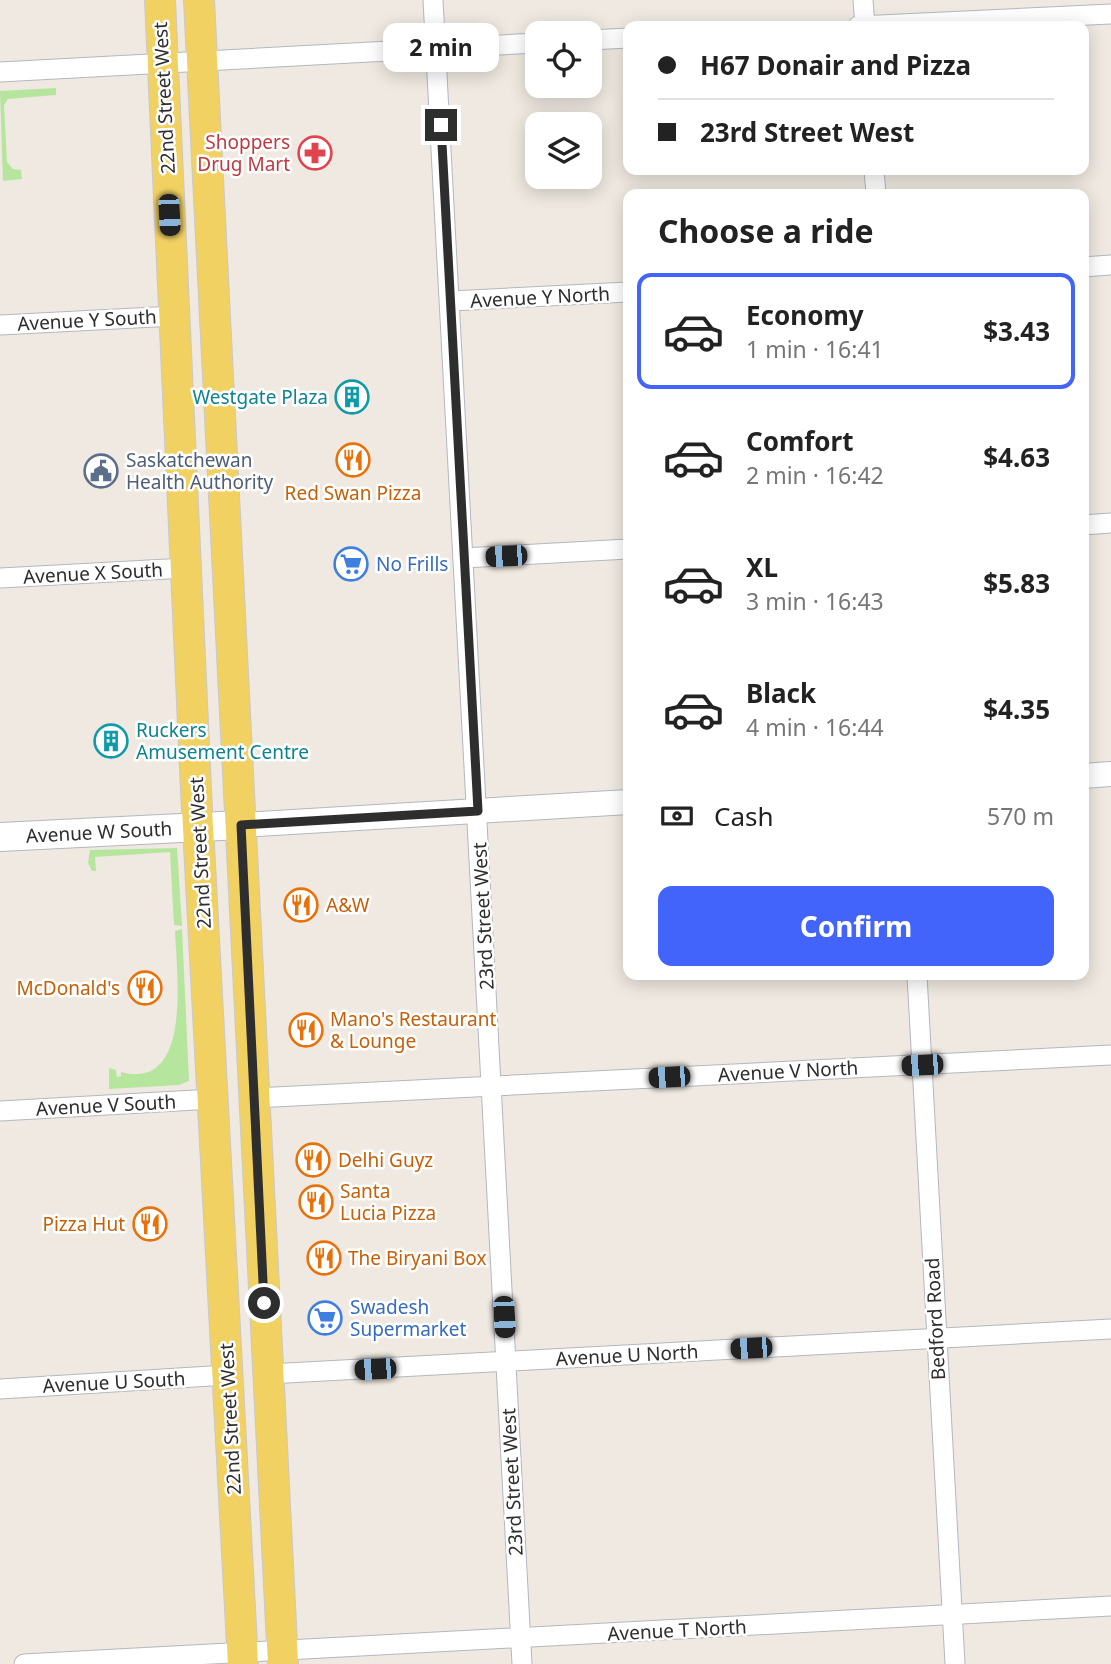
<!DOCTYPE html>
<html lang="en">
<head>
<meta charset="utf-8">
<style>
	:root { --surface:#fff; --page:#f6f6f6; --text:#222; --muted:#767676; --line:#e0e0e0; --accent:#4264fb }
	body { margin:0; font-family:"Noto Sans",sans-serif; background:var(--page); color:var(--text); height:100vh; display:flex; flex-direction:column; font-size:26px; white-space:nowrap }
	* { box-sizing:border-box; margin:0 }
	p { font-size:23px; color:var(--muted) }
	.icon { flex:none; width:38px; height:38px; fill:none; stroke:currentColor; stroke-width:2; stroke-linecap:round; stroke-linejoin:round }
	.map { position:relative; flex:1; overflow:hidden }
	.side { position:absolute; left:623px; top:189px; width:466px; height:791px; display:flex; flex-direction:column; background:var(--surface); border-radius:14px; box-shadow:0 4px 18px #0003 }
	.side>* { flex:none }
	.hud { position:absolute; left:623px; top:21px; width:466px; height:154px; border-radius:14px; box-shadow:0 4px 18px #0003; display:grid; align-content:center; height:154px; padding:0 35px; background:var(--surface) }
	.buttons { position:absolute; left:525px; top:21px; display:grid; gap:14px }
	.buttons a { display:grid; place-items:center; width:77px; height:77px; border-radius:14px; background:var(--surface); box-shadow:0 4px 18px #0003; font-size:35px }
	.end { position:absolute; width:32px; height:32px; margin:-16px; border:9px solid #2e2e2e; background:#fff; box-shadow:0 0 0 4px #fff }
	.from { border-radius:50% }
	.bubble { position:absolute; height:49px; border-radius:14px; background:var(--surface); box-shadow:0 4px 18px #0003; font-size:23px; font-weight:700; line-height:49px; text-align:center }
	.car { position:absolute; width:21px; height:42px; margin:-21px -10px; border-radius:9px; box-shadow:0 0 5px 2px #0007; background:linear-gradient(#222 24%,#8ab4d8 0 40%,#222 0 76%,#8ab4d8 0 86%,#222 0) }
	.hud b { display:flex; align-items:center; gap:24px; height:66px; font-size:26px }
	.hud b+b { border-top:2px solid var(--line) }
	.hud i { width:18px; height:18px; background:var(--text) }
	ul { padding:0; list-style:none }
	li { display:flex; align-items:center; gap:21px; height:116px; margin:0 14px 10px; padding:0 21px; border:4px solid transparent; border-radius:14px }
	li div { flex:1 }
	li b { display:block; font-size:26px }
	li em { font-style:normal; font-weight:700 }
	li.current { border-color:var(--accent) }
	li>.icon { width:63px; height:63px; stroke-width:1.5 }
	h2 { padding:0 35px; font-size:32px; line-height:84px }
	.pay { display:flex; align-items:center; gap:18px; height:77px; padding:0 35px; font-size:26px }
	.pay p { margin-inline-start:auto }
	.action { display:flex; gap:14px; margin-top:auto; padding:14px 35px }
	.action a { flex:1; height:80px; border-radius:14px; background:var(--accent); color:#fff; font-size:28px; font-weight:700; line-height:80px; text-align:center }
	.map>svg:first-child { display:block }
</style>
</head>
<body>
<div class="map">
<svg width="1111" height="1664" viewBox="0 0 1111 1664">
	<rect width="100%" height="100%" fill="#efe9e1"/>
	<g fill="#b6e59e">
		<path d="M56,88V95L8,99L4,105L7,162L13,169L21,170L22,179L3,181L0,91Z"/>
		<path d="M177,848L182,926L174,925L170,852L95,857L96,871H92L88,863L90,850Z"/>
		<path d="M182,929L189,1081L179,1085L109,1089V1068L116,1070L117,1077L121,1076V1072C194,1092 176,969 175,931Z"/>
	</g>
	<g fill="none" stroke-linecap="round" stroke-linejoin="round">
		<defs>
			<g id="minor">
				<path d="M433,0L522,1664"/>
				<path d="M863,0L865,26"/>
				<path d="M858,26L1111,14"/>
				<path d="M590,40L628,38"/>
				<path d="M0,72L537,43"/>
				<path d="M874,170L876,194"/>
				<path d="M1083,267L1111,265"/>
				<path d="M451,301L628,292"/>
				<path d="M0,325L174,316"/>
				<path d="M1083,525L1111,523"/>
				<path d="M463,558L628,549"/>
				<path d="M0,578L186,568"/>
				<path d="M917,975L955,1664"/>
				<path d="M254,1098L1111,1055"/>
				<path d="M0,1111L213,1099"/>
				<path d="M268,1374L1111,1329"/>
				<path d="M0,1389L227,1375"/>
				<path d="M24,1664L1111,1606"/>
			</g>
			<g id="tertiary">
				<path d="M1083,776L1111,774"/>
				<path d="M241,825L628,802"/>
			</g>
			<path id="secondary" d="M0,837L241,825"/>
			<g id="primary">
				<path d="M160,0L196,790L243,1664"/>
				<path d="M199,0L283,1664"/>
			</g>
		</defs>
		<use href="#minor" stroke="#b4b7c1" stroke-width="21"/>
		<use href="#tertiary" stroke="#b4b7c1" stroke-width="26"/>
		<use href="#secondary" stroke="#b4b7c1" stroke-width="30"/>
		<use href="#primary" stroke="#c9c9c9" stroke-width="32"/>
		<use href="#minor" stroke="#fff" stroke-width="19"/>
		<use href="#tertiary" stroke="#fff" stroke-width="24"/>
		<use href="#secondary" stroke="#fff" stroke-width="28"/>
		<use href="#primary" stroke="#f2d163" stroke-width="30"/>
	</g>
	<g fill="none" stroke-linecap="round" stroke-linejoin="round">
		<path stroke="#2e2e2e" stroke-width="9" d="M264,1303L241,825L478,811L441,125"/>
	</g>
	<defs>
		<symbol id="pharmacy-ring" viewBox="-11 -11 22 22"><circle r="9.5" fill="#fff" stroke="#e0444e" stroke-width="1.5"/><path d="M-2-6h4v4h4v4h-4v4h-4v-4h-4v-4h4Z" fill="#e0444e"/></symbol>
		<symbol id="building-ring" viewBox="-11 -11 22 22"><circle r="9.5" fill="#fff" stroke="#0f9aa8" stroke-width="1.5"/><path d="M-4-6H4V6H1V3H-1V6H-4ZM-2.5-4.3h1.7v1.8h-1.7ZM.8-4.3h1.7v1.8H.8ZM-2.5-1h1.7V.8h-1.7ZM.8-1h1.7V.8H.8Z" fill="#0f9aa8"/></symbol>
		<symbol id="restaurant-ring" viewBox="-11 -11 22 22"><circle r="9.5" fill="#fff" stroke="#e8710a" stroke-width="1.5"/><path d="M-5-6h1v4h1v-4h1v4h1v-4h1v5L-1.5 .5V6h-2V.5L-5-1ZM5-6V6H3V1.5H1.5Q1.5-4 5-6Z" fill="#e8710a"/></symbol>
		<symbol id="civic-ring" viewBox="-11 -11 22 22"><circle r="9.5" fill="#fff" stroke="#5c6f8a" stroke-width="1.5"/><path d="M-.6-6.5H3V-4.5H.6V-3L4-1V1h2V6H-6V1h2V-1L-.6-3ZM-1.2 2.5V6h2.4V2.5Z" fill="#5c6f8a"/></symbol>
		<symbol id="supermarket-ring" viewBox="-11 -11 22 22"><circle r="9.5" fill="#fff" stroke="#3f7fe0" stroke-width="1.5"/><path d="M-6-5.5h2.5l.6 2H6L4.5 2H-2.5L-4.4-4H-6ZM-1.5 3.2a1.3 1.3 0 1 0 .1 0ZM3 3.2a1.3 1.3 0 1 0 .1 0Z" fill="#3f7fe0"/></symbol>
	</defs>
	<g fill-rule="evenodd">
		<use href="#pharmacy-ring" x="296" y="134" width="38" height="38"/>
		<use href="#building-ring" x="333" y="378" width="38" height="38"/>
		<use href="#restaurant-ring" x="334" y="441" width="38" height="38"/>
		<use href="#civic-ring" x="82" y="452" width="38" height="38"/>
		<use href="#supermarket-ring" x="332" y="545" width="38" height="38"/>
		<use href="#building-ring" x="92" y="722" width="38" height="38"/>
		<use href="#restaurant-ring" x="282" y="886" width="38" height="38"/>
		<use href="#restaurant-ring" x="126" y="969" width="38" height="38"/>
		<use href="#restaurant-ring" x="287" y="1011" width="38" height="38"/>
		<use href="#restaurant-ring" x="294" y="1141" width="38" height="38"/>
		<use href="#restaurant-ring" x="297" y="1183" width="38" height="38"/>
		<use href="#restaurant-ring" x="131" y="1205" width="38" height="38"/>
		<use href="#restaurant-ring" x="305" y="1239" width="38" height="38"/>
		<use href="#supermarket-ring" x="306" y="1299" width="38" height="38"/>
	</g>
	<g text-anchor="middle" stroke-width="5" stroke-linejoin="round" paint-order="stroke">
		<g font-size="19" fill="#2e2e2e" stroke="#fff">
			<text transform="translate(164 98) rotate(-93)" y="7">22nd Street West</text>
			<text transform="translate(540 297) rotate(-3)" y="7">Avenue Y North</text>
			<text transform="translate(87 320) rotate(-3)" y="7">Avenue Y South</text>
			<text transform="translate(93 573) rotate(-3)" y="7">Avenue X South</text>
			<text transform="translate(99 832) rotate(-3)" y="7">Avenue W South</text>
			<text transform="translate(200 853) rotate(-93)" y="7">22nd Street West</text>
			<text transform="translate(483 916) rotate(-93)" y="7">23rd Street West</text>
			<text transform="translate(788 1071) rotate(-3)" y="7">Avenue V North</text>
			<text transform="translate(106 1105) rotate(-3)" y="7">Avenue V South</text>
			<text transform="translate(935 1319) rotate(-93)" y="7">Bedford Road</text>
			<text transform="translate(627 1355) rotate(-3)" y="7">Avenue U North</text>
			<text transform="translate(114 1382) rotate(-3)" y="7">Avenue U South</text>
			<text transform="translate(230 1419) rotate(-93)" y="7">22nd Street West</text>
			<text transform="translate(512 1482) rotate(-93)" y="7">23rd Street West</text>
			<text transform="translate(677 1630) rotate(-3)" y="7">Avenue T North</text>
		</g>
		<g font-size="19" fill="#be3a42" stroke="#fff" text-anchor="end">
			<text x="290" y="149">Shoppers<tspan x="290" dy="22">Drug Mart</tspan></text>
		</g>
		<g font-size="19" fill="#0d838f" stroke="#fff" text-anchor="end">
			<text x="328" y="404">Westgate Plaza</text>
			<text x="136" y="737" text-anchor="start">Ruckers<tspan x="136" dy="22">Amusement Centre</tspan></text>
		</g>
		<g font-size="19" fill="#4e5e75" stroke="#fff" text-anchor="start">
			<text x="126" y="467">Saskatchewan<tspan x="126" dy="22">Health Authority</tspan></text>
		</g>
		<g font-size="19" fill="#c56008" stroke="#fff" text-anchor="start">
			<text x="353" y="500" text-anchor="middle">Red Swan Pizza</text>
			<text x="326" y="912">A&amp;W</text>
			<text x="120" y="995" text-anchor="end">McDonald's</text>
			<text x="330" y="1026">Mano's Restaurant<tspan x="330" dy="22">&amp; Lounge</tspan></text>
			<text x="338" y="1167">Delhi Guyz</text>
			<text x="340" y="1198">Santa<tspan x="340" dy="22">Lucia Pizza</tspan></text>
			<text x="125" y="1231" text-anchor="end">Pizza Hut</text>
			<text x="348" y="1265">The Biryani Box</text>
		</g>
		<g font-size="19" fill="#366cbe" stroke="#fff" text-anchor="start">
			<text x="376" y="571">No Frills</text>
			<text x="350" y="1314">Swadesh<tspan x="350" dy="22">Supermarket</tspan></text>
		</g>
	</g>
</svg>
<div class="buttons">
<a><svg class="icon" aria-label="locate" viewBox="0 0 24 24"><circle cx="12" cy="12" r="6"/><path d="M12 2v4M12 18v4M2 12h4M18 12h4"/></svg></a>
<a><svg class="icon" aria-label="layers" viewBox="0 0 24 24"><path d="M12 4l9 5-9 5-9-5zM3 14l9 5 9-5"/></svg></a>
</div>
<i class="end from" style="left:264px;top:1303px"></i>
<i class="end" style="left:441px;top:125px"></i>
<div class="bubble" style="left:383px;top:23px;width:116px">2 min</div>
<i class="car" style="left:169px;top:215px;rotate:177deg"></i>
<i class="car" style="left:506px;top:556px;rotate:267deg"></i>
<i class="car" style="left:922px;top:1065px;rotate:267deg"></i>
<i class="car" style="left:669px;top:1077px;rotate:267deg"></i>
<i class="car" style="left:504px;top:1317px;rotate:177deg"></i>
<i class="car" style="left:751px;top:1348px;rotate:267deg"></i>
<i class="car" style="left:375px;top:1369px;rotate:267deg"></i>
<div class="hud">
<b><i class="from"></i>H67 Donair and Pizza</b>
<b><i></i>23rd Street West</b>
</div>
<section class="side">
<h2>Choose a ride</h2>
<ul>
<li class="current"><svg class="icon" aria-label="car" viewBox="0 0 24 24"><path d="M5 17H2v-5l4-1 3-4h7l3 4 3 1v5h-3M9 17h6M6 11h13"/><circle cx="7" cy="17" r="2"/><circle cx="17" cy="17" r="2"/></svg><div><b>Economy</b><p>1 min · 16:41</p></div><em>$3.43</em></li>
<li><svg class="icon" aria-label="car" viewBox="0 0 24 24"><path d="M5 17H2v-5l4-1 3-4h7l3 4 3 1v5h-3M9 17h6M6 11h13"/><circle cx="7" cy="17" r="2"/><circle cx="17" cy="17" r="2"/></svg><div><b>Comfort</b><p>2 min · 16:42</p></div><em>$4.63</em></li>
<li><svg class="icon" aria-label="car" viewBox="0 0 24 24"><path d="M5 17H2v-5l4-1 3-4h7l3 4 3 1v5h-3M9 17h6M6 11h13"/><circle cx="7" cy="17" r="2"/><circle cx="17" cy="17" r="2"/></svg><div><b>XL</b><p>3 min · 16:43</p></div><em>$5.83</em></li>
<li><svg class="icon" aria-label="car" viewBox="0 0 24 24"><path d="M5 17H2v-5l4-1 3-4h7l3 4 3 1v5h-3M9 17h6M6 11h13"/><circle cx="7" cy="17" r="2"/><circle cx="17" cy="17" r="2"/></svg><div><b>Black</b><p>4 min · 16:44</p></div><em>$4.35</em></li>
</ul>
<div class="pay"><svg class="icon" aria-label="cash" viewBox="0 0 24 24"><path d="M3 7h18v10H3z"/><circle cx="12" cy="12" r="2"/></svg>Cash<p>570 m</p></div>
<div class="action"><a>Confirm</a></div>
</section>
</div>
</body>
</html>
